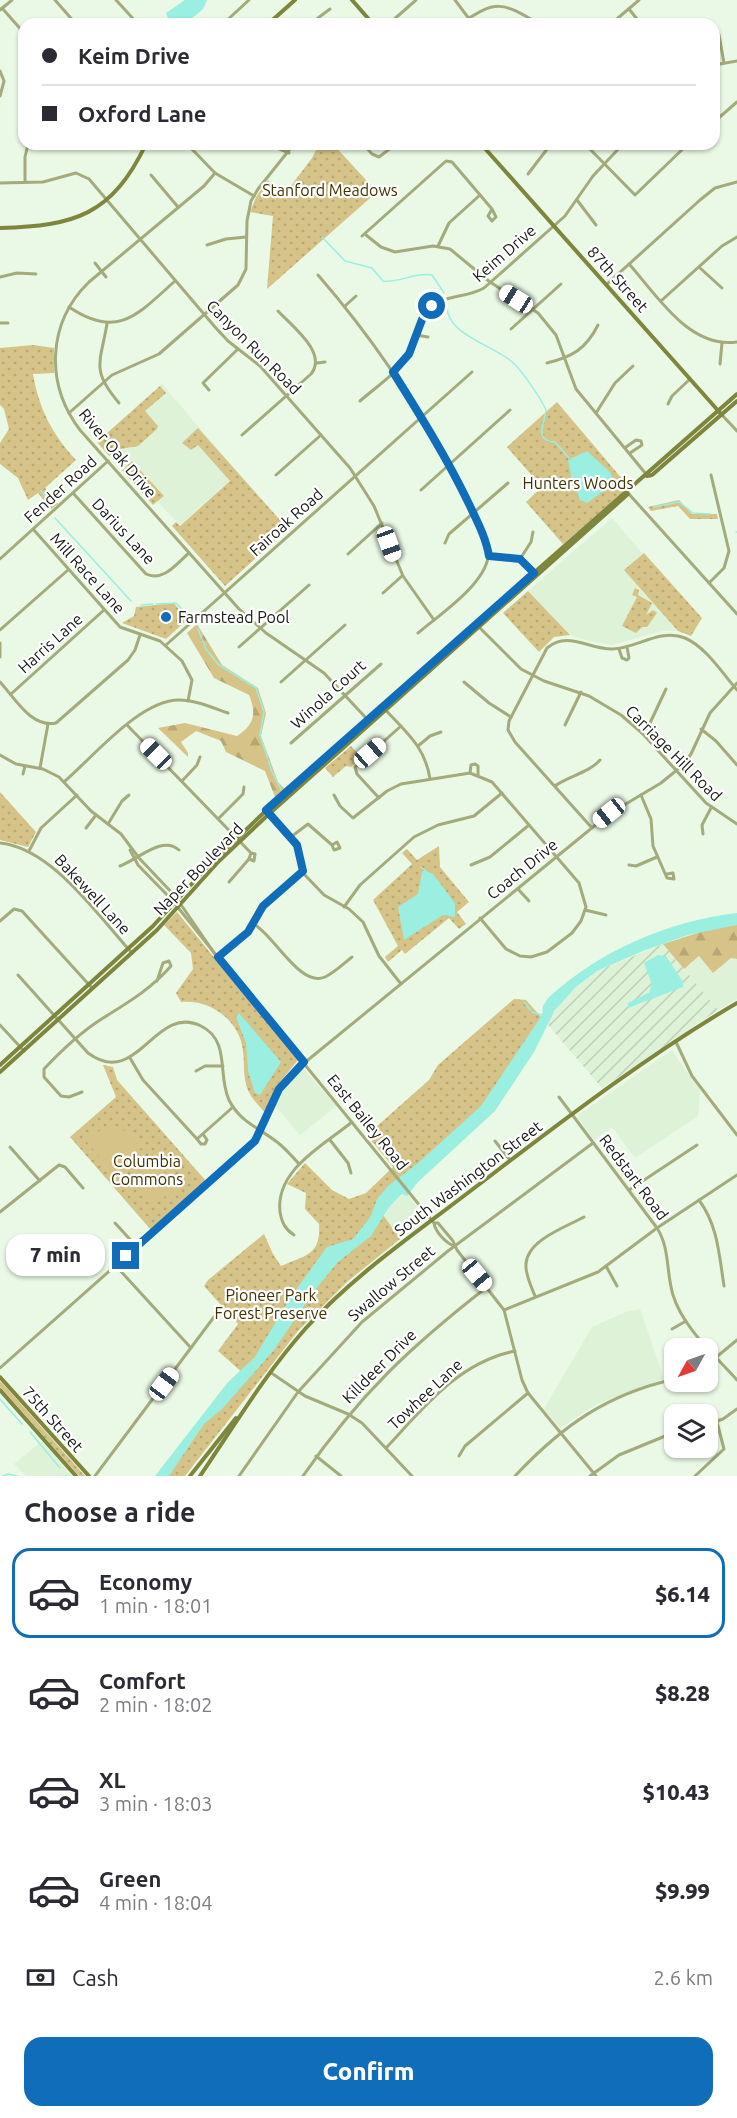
<!DOCTYPE html>
<html lang="en">
<head>
<meta charset="utf-8">
<style>
	:root { --surface:#fff; --page:#f7f7f7; --text:#2b2b33; --muted:#7c7c81; --line:#e1e1e2; --accent:#0f6db9 }
	body { margin:0; font-family:Ubuntu,sans-serif; background:var(--page); color:var(--text); height:100vh; display:flex; flex-direction:column; font-size:22px; white-space:nowrap }
	* { box-sizing:border-box; margin:0 }
	p { font-size:20px; color:var(--muted) }
	.icon { flex:none; width:33px; height:33px; fill:none; stroke:currentColor; stroke-width:2; stroke-linecap:round; stroke-linejoin:round }
	.map { position:relative; height:1476px; overflow:hidden }
	.panel { display:flex; flex-direction:column; background:var(--surface); flex:1 }
	.panel>* { flex:none }
	.banner { position:absolute; left:18px; top:18px; width:702px; height:132px; border-radius:18px; box-shadow:0 2px 4px #0004; display:grid; align-content:center; height:132px; padding:0 24px; background:var(--surface) }
	.needle { width:39px; rotate:230deg }
	.buttons { position:absolute; left:664px; top:1338px; display:grid; gap:12px }
	.buttons a { display:grid; place-items:center; width:54px; height:54px; border-radius:12px; background:var(--surface); box-shadow:0 2px 4px #0004; font-size:30px }
	.end { position:absolute; width:27px; height:27px; margin:-14px; border:8px solid #0f6db9; background:#fff; box-shadow:0 0 0 3px #fff }
	.from { border-radius:50% }
	.bubble { position:absolute; height:42px; border-radius:18px; background:var(--surface); box-shadow:0 2px 4px #0004; font-size:20px; font-weight:800; line-height:42px; text-align:center }
	.car { position:absolute; width:18px; height:36px; margin:-18px -9px; border-radius:8px; box-shadow:0 0 4px 2px #0007; background:linear-gradient(#fff 24%,#345 0 40%,#fff 0 76%,#345 0 86%,#fff 0) }
	.banner b { display:flex; align-items:center; gap:21px; height:57px; font-size:22px }
	.banner b+b { border-top:2px solid var(--line) }
	.banner i { width:15px; height:15px; background:var(--text) }
	ul { padding:0; list-style:none }
	li { display:flex; align-items:center; gap:18px; height:90px; margin:0 12px 9px; padding:0 12px; border:3px solid transparent; border-radius:18px }
	li div { flex:1 }
	li b { display:block; font-size:22px }
	li em { font-style:normal; font-weight:800 }
	li.active { border-color:var(--accent) }
	li>.icon { width:54px; height:54px; stroke-width:1.5 }
	h2 { padding:0 24px; font-size:27px; line-height:72px }
	.pay { display:flex; align-items:center; gap:15px; height:66px; padding:0 24px; font-size:22px }
	.pay p { margin-inline-start:auto }
	.primary-button { display:flex; gap:12px; margin-top:auto; padding:12px 24px }
	.primary-button a { flex:1; height:69px; border-radius:18px; background:var(--accent); color:#fff; font-size:24px; font-weight:800; line-height:69px; text-align:center }
	.map>svg:first-child { display:block }
</style>
</head>
<body>
<div class="map">
<svg width="737" height="1476" viewBox="0 0 737 1476">
	<defs>
		<pattern id="industrial-furrows" width="10" height="10" patternUnits="userSpaceOnUse" patternTransform="scale(1.5)"><rect width="10" height="10" fill="#def2d7"/><path d="M-1 1l2-2M0 10L10 0M9 11l2-2" fill="none" stroke="#becfb8"/></pattern>
		<pattern id="grass-dots" width="8" height="8" patternUnits="userSpaceOnUse" patternTransform="scale(1.5)"><rect width="8" height="8" fill="#d6c388"/><path d="M2 2h.1M6 6h.1" fill="none" stroke="#b7a774" stroke-width="1.8" stroke-linecap="round"/></pattern>
		<pattern id="forest-firs" width="22" height="20" patternUnits="userSpaceOnUse" patternTransform="scale(1.5)"><rect width="22" height="20" fill="#d6c388"/><path d="M5 1l3.5 6h-7zM16 11l3.5 6h-7z" fill="#b7a774"/></pattern>
	</defs>
	<rect width="100%" height="100%" fill="#eaf9e5"/>
	<g fill="#def2d7">
		<path d="M162,384L238,473L180,525L158,502L164,496L131,460L121,469L98,442Z"/>
		<path d="M612,518L643,554L625,570L678,631H663L612,645L590,641L570,635L528,591Z"/>
		<path d="M699,956L713,973L731,958L737,959V999L718,1010L684,969Z"/>
		<path d="M672,1050L700,1091L698,1116L635,1158L612,1127L594,1140L578,1118V1115Z"/>
		<path d="M303,1068L336,1106L300,1135L274,1104L287,1082Z"/>
		<path d="M404,1194L408,1195L425,1219L400,1239L383,1219L390,1206Z"/>
		<path d="M640,1309L664,1379L595,1405L560,1428L544,1409L592,1327L628,1311Z"/>
		<path d="M42,1441L71,1475L72,1476H26L14,1464Z"/>
	</g>
	<path fill="url(#industrial-furrows)" d="M663,944L718,1010L602,1088L548,1025L549,1019L566,996L597,971Z"/>
	<g fill="url(#grass-dots)">
		<path d="M319,144H333L377,192L267,289L273,216L250,212L256,197L268,180L284,195L312,158Z"/>
		<path d="M33,345L54,348V373L33,374C39,409 52,434 76,460L45,488L58,504L51,509L38,493L28,500L18,478L0,464V443L9,429L4,409L0,405V348Z"/>
		<path d="M160,386L166,393L145,411L158,426L157,429L138,446L120,449L109,456L97,442Z"/>
		<path d="M557,402L629,487L563,544L526,502L542,487L507,447Z"/>
		<path d="M198,428L288,529L225,586L172,526L176,522L180,526L230,481L198,445L191,450L182,443Z"/>
		<path d="M132,461L164,496L153,505L122,470Z"/>
		<path d="M679,500L692,514H717L718,519H690L678,506L651,511L648,507Z"/>
		<path d="M644,553L702,618L691,636L678,631L624,570Z"/>
		<path d="M635,588L639,590L638,595L652,603L646,615L653,610L657,613L647,627H642L636,633L622,626L637,597L632,595Z"/>
		<path d="M528,591L570,635L554,637L539,652L503,613Z"/>
		<path d="M174,603L187,620L166,639L122,623L134,616L136,607Z"/>
		<path d="M351,746L361,757L351,767L346,766L333,777L325,768Z"/>
		<path d="M0,792L36,832L28,847L0,840Z"/>
		<path d="M439,846L440,867L469,902L457,912L466,924L459,929L449,918L405,954L402,950L388,962L385,957L398,946L373,900L412,864L402,853L407,849L417,860Z"/>
		<path d="M177,912L298,1060L275,1088L266,1114C261,1108 255,1102 251,1096C242,1082 245,1066 243,1051C240,1021 211,999 181,1002L176,993L193,969L191,953L164,925Z"/>
		<path d="M514,999L526,1000L543,1019L497,1099L379,1209L400,1239L347,1282L298,1331L185,1476H163L197,1427L244,1374L218,1351L238,1324L204,1286L208,1280L264,1234L273,1254L281,1266C306,1255 321,1255 319,1224L305,1209L306,1193L287,1184L305,1163L332,1190L349,1199L366,1193L393,1167L367,1135L429,1080L438,1065Z"/>
		<path d="M103,1065L113,1067L117,1080L206,1181L151,1230L70,1137L116,1097Z"/>
		<path d="M0,1381L5,1386L85,1476H79L0,1387Z"/>
	</g>
	<g fill="url(#forest-firs)">
		<path d="M197,624L222,665L258,688L266,713L261,736L278,782L285,789L275,797L265,771L226,752L221,741L196,731L181,742L188,753V757L158,728L185,723L237,736C254,725 257,714 249,695L214,678L187,633Z"/>
		<path d="M737,925V959L731,958L713,973L699,956L684,969L663,944L716,927Z"/>
	</g>
	<g fill="#d6c388">
		<path d="M115,1127L129,1133L143,1147L114,1169H110L86,1141L103,1128Z"/>
		<path d="M149,1168L166,1173L179,1187L153,1205H150L128,1179Z"/>
	</g>
	<g fill="#9aefe1">
		<path d="M185,0H207L203,9L185,24H170L166,13Z"/>
		<path d="M587,451L610,472L613,479L608,488L587,503L580,500L571,476L568,460Z"/>
		<path d="M425,870L433,874L455,903V917L443,915L404,940L398,907L418,894L422,872Z"/>
		<path d="M737,913V925L688,935L643,951L597,971L576,987L555,1010L534,1052L495,1111L418,1182L407,1196L402,1194L390,1206L371,1236L338,1262L315,1290L274,1350L222,1409L204,1424L169,1476H155L228,1382L254,1358L292,1295L327,1247L353,1239L371,1216L377,1199L388,1186L418,1163L481,1106L542,1015L543,1006L548,998C599,951 668,921 737,913Z"/>
		<path d="M658,955L666,956L683,982V987L628,1008V1003L650,992L651,982L644,963Z"/>
		<path d="M239,1013L281,1062L260,1095L255,1093L248,1071L246,1043L236,1017Z"/>
	</g>
	<g fill="none" stroke-linecap="round" stroke-linejoin="round">
		<g stroke="#9aefe1" stroke-width="1.5">
			<path d="M322,237L345,261L372,268L383,281C400,283 415,272 432,275L444,293"/>
			<path d="M447,306C446,334 492,345 511,361C521,369 540,397 546,410C545,422 533,441 555,442L569,458"/>
			<path d="M610,485L614,487"/>
			<path d="M41,491L50,502"/>
			<path d="M654,507L679,502L693,513L710,514"/>
			<path d="M55,518L131,601"/>
			<path d="M736,532H737"/>
			<path d="M156,604L176,603L189,617"/>
			<path d="M141,605L153,604"/>
			<path d="M198,629L206,649L218,664L256,688L264,712L260,735L272,772L282,791"/>
			<path d="M421,867L425,870"/>
			<path d="M524,1002L532,1012L542,1015"/>
			<path d="M0,1399L22,1424"/>
			<path d="M30,1432L60,1468"/>
			<path d="M66,1475V1476"/>
			<path d="M3,1476L8,1474L17,1476"/>
		</g>
		<g stroke="#a3aa7b" stroke-width="3">
			<path d="M55,0L76,24"/>
			<path d="M116,0L138,24"/>
			<path d="M455,0L473,24"/>
			<path d="M2,8L24,33"/>
			<path d="M629,9L641,24"/>
			<path d="M0,10L12,0"/>
			<path d="M391,22L416,0"/>
			<path d="M223,24L249,0"/>
			<path d="M310,24L330,9"/>
			<path d="M460,24C496,0 501,1 539,24"/>
			<path d="M611,24L639,0"/>
			<path d="M683,24L694,20L710,24"/>
			<path d="M714,27L719,35L724,63"/>
			<path d="M714,65L737,61"/>
			<path d="M0,71L4,81L0,96"/>
			<path d="M714,122L737,102"/>
			<path d="M187,144L215,173L254,196"/>
			<path d="M268,144L289,153"/>
			<path d="M363,144L372,154L379,157L396,144"/>
			<path d="M585,144L635,195L688,144"/>
			<path d="M215,173L204,186L89,282C47,323 45,384 80,430L239,609L266,633L324,673L367,719"/>
			<path d="M528,174L551,144"/>
			<path d="M151,175L178,207"/>
			<path d="M25,182V157L28,144"/>
			<path d="M0,183L43,182L76,173L89,179L215,327L228,341L260,366L350,468L374,506L403,576L434,620"/>
			<path d="M577,200L596,225"/>
			<path d="M366,235L381,247L395,252L433,246L450,249L490,282L538,313L556,335L576,389L646,474"/>
			<path d="M362,236L446,161L452,162L492,209L488,216L492,221L496,217L492,209"/>
			<path d="M207,245L226,239L246,237"/>
			<path d="M438,246L449,223L480,195"/>
			<path d="M95,263L106,277"/>
			<path d="M629,264C657,295 689,349 737,342"/>
			<path d="M700,268L722,288"/>
			<path d="M318,275C371,336 415,401 453,472C465,496 480,522 488,548C494,579 440,614 418,633"/>
			<path d="M0,277L17,273L36,274"/>
			<path d="M607,284L700,200L715,188L737,182"/>
			<path d="M662,300L722,246L737,237"/>
			<path d="M345,306L356,296"/>
			<path d="M69,307C118,340 138,314 175,281"/>
			<path d="M0,323H8"/>
			<path d="M107,324C100,364 91,370 119,403"/>
			<path d="M511,329L561,284"/>
			<path d="M416,335L428,337"/>
			<path d="M317,363L325,362"/>
			<path d="M547,363C572,357 586,349 598,325"/>
			<path d="M720,364L722,343"/>
			<path d="M209,390L203,383L238,349"/>
			<path d="M360,401C376,387 397,373 408,356C418,340 416,320 432,307C447,294 467,298 484,288L565,216L593,176L623,144"/>
			<path d="M668,404L672,396L690,379"/>
			<path d="M69,413L112,375L159,354L238,285L246,269L247,221L251,201L258,189L294,144"/>
			<path d="M596,413L615,383L633,366"/>
			<path d="M722,415L737,431"/>
			<path d="M242,435L311,374C328,353 292,326 278,311"/>
			<path d="M626,447L636,440L641,441L642,445L630,453"/>
			<path d="M276,475L321,435"/>
			<path d="M421,490L510,410"/>
			<path d="M73,493L146,574C164,582 177,563 189,553"/>
			<path d="M628,493L737,614"/>
			<path d="M33,529L120,627L160,641L182,661L192,680L188,701"/>
			<path d="M445,543L449,534L508,483"/>
			<path d="M348,554L382,523"/>
			<path d="M489,556L520,559L535,574"/>
			<path d="M0,559L108,461"/>
			<path d="M520,559L531,542L533,532"/>
			<path d="M709,583L724,568L729,551L711,475"/>
			<path d="M383,593L402,576"/>
			<path d="M476,624L521,669L544,681L589,696L621,715L642,733L706,803L737,824"/>
			<path d="M0,630L68,570"/>
			<path d="M0,643V657"/>
			<path d="M166,645L472,372"/>
			<path d="M239,647L309,585"/>
			<path d="M619,649L622,658L627,660L629,658L627,647"/>
			<path d="M0,682C15,698 31,728 56,723L128,660L135,650L140,635"/>
			<path d="M281,682L345,625"/>
			<path d="M464,682L489,703L511,717"/>
			<path d="M11,694L104,610"/>
			<path d="M382,706C404,731 425,745 430,779"/>
			<path d="M127,725L251,853L255,854L254,861L249,859L251,853"/>
			<path d="M565,725L581,692"/>
			<path d="M701,729L716,741L737,765"/>
			<path d="M642,733L650,723L666,689"/>
			<path d="M291,743L381,664"/>
			<path d="M418,746L430,736L441,732"/>
			<path d="M0,755L16,764L43,769L59,777L91,811L121,834L139,858L175,896L217,957L434,1223C435,1231 446,1244 455,1246"/>
			<path d="M40,768L48,724"/>
			<path d="M470,773L471,765L475,764L478,766V775"/>
			<path d="M23,774L25,766"/>
			<path d="M65,781C94,756 140,700 179,700C196,700 213,708 228,713"/>
			<path d="M182,781L197,765L200,757"/>
			<path d="M555,786C568,776 589,773 600,760"/>
			<path d="M334,795L340,806L353,818L387,791L401,784L470,773L492,782L579,883L586,907L581,921L572,933L547,952L531,957L520,956L506,949L480,918"/>
			<path d="M641,795L651,819L653,846L667,878L674,879L673,873L667,874"/>
			<path d="M379,798L357,774L355,767L401,726"/>
			<path d="M268,812L297,845L304,874L324,895L349,909L363,922L379,956L401,984"/>
			<path d="M219,818L243,794L244,787"/>
			<path d="M108,824L122,801L129,795"/>
			<path d="M86,828L96,815"/>
			<path d="M592,828L515,742L508,730L509,721L547,648C568,630 589,650 613,649C637,648 661,628 685,638C706,647 723,674 737,690"/>
			<path d="M703,834L702,825L711,808"/>
			<path d="M291,837L308,824L332,845L334,850L340,848L337,842L332,845"/>
			<path d="M0,843C52,848 98,916 132,953"/>
			<path d="M130,850L138,865L172,900L216,955"/>
			<path d="M29,851L41,828L77,795"/>
			<path d="M471,865L490,857L529,825"/>
			<path d="M629,865L636,866L657,857"/>
			<path d="M120,866C139,859 162,835 179,850"/>
			<path d="M229,882L249,859"/>
			<path d="M518,889L529,901"/>
			<path d="M344,907L360,885L414,837L438,825L474,816L502,793"/>
			<path d="M585,910L606,915"/>
			<path d="M0,921L14,909L22,911L92,988"/>
			<path d="M254,924C276,938 301,988 325,977C335,972 343,964 352,957"/>
			<path d="M217,957L248,932L263,906L303,871"/>
			<path d="M18,975L88,1053C138,1090 154,1003 201,1026C231,1041 217,1075 229,1100C239,1121 259,1128 277,1142C285,1148 292,1156 299,1164"/>
			<path d="M0,1025L24,1051"/>
			<path d="M676,1042L692,1076L737,1135"/>
			<path d="M130,1058L143,1080L197,1139L233,1107"/>
			<path d="M196,1071L205,1066H223"/>
			<path d="M82,1092L69,1097L61,1096L44,1077V1069C60,1052 80,1033 100,1020C127,1003 150,990 171,966L169,961L163,963L157,981"/>
			<path d="M559,1097L657,1228C670,1248 666,1272 673,1295C683,1328 715,1355 737,1380"/>
			<path d="M197,1139L201,1144H205L207,1140L203,1134"/>
			<path d="M330,1140L348,1163L351,1173"/>
			<path d="M495,1141L510,1160"/>
			<path d="M10,1147L40,1181"/>
			<path d="M629,1190L697,1145"/>
			<path d="M699,1200C718,1226 719,1254 724,1286"/>
			<path d="M0,1212L59,1165L65,1167L83,1188"/>
			<path d="M115,1223L137,1247"/>
			<path d="M435,1223H438L453,1241L457,1250L504,1310L522,1380L528,1393L596,1476"/>
			<path d="M294,1235C285,1229 282,1223 280,1212C275,1170 324,1145 352,1122"/>
			<path d="M116,1266L191,1348"/>
			<path d="M606,1266L617,1286"/>
			<path d="M535,1296C531,1286 525,1274 526,1264C527,1240 566,1227 584,1217"/>
			<path d="M504,1310L598,1272L657,1228L737,1175"/>
			<path d="M672,1329L686,1321"/>
			<path d="M708,1364L737,1340"/>
			<path d="M0,1368L247,1149C268,1126 271,1095 292,1073L609,814L661,783L683,765L691,754L710,713L737,683"/>
			<path d="M270,1372L305,1396L348,1414L362,1423L412,1476"/>
			<path d="M708,1424L723,1419L737,1409"/>
			<path d="M387,1447C424,1407 459,1362 515,1351"/>
			<path d="M316,1456L341,1476"/>
			<path d="M459,1456L465,1446L528,1393"/>
			<path d="M95,1476L217,1313"/>
			<path d="M239,1476L298,1392L362,1322L448,1251L593,1143"/>
			<path d="M303,1476C359,1395 410,1347 487,1287"/>
			<path d="M515,1476C562,1426 607,1394 675,1379"/>
			<path d="M590,1476L619,1455L675,1432"/>
			<path d="M695,1476L724,1449L717,1422"/>
		</g>
		<g stroke="#7d863c" stroke-width="4">
			<path d="M352,0L373,24"/>
			<path d="M268,24L295,0"/>
			<path d="M481,144L722,415"/>
			<path d="M0,228C75,226 112,215 146,144"/>
			<path d="M647,476L652,475L737,401"/>
			<path d="M0,1065L153,926L210,864L295,783L737,394"/>
			<path d="M0,1072L157,930L219,861L269,814L628,494"/>
			<path d="M0,1377L89,1476"/>
			<path d="M0,1390L76,1476"/>
			<path d="M190,1476L236,1418"/>
			<path d="M200,1476C234,1426 265,1374 306,1328C353,1276 413,1235 469,1192C556,1126 643,1058 737,1003"/>
		</g>
	</g>
	<g fill="none" stroke-linecap="round" stroke-linejoin="round">
		<path stroke="#0f6db9" stroke-width="8" d="M126,1256L255,1141L279,1089L304,1062L218,957L248,932L263,906L303,871L297,845L266,810L534,573L520,559L489,556C486,538 477,521 469,504C447,458 420,415 393,372L409,354L423,317L432,306"/>
	</g>
	<circle fill="#0f6db9" stroke="#fff" stroke-width="2" cx="166" cy="617" r="6"/>
	<g text-anchor="middle" stroke-width="4.5" stroke-linejoin="round" paint-order="stroke">
		<g font-size="16" fill="#403300" stroke="#fff">
			<text x="330" y="196">Stanford Meadows</text>
			<text x="578" y="489">Hunters Woods</text>
			<text x="147" y="1167">Columbia<tspan x="147" dy="18">Commons</tspan></text>
			<text x="271" y="1301">Pioneer Park<tspan x="271" dy="18">Forest Preserve</tspan></text>
		</g>
		<g font-size="16" fill="#141912" stroke="#fff">
			<text transform="translate(504 253) rotate(-41)" y="6">Keim Drive</text>
			<text transform="translate(618 279) rotate(48)" y="6">87th Street</text>
			<text transform="translate(254 347) rotate(45)" y="6">Canyon Run Road</text>
			<text transform="translate(118 453) rotate(50)" y="6">River Oak Drive</text>
			<text transform="translate(60 489) rotate(-42)" y="6">Fender Road</text>
			<text transform="translate(286 522) rotate(-42)" y="6">Fairoak Road</text>
			<text transform="translate(124 531) rotate(47)" y="6">Darius Lane</text>
			<text transform="translate(88 573) rotate(48)" y="6">Mill Race Lane</text>
			<text transform="translate(50 643) rotate(-42)" y="6">Harris Lane</text>
			<text transform="translate(328 694) rotate(-42)" y="6">Winola Court</text>
			<text transform="translate(674 753) rotate(45)" y="6">Carriage Hill Road</text>
			<text transform="translate(198 869) rotate(-46)" y="6">Naper Boulevard</text>
			<text transform="translate(522 869) rotate(-39)" y="6">Coach Drive</text>
			<text transform="translate(93 894) rotate(47)" y="6">Bakewell Lane</text>
			<text transform="translate(368 1122) rotate(51)" y="6">East Bailey Road</text>
			<text transform="translate(634 1177) rotate(53)" y="6">Redstart Road</text>
			<text transform="translate(468 1178) rotate(-37)" y="6">South Washington Street</text>
			<text transform="translate(391 1283) rotate(-40)" y="6">Swallow Street</text>
			<text transform="translate(379 1366) rotate(-45)" y="6">Killdeer Drive</text>
			<text transform="translate(425 1394) rotate(-43)" y="6">Towhee Lane</text>
			<text transform="translate(53 1419) rotate(48)" y="6">75th Street</text>
		</g>
		<g font-size="16" fill="#141912" stroke="#fff" text-anchor="start">
			<text x="178" y="623">Farmstead Pool</text>
		</g>
	</g>
</svg>
<div class="buttons">
<a><svg class="needle" viewBox="-14 -14 28 28"><path d="M0-13l5 13h-10z" fill="#e53935"/><path d="M0 13l5-13h-10z" fill="#7c7c81"/></svg></a>
<a><svg class="icon" aria-label="layers" viewBox="0 0 24 24"><path d="M12 4l9 5-9 5-9-5zM3 14l9 5 9-5"/></svg></a>
</div>
<i class="end from" style="left:432px;top:306px"></i>
<i class="end" style="left:126px;top:1256px"></i>
<div class="bubble" style="left:6px;top:1234px;width:99px">7 min</div>
<i class="car" style="left:516px;top:299px;rotate:302deg"></i>
<i class="car" style="left:389px;top:544px;rotate:160deg"></i>
<i class="car" style="left:370px;top:753px;rotate:49deg"></i>
<i class="car" style="left:156px;top:754px;rotate:315deg"></i>
<i class="car" style="left:609px;top:813px;rotate:231deg"></i>
<i class="car" style="left:477px;top:1275px;rotate:140deg"></i>
<i class="car" style="left:164px;top:1384px;rotate:37deg"></i>
<div class="banner">
<b><i class="from"></i>Keim Drive</b>
<b><i></i>Oxford Lane</b>
</div>
</div>
<section class="panel">
<h2>Choose a ride</h2>
<ul>
<li class="active"><svg class="icon" aria-label="car" viewBox="0 0 24 24"><path d="M5 17H2v-5l4-1 3-4h7l3 4 3 1v5h-3M9 17h6M6 11h13"/><circle cx="7" cy="17" r="2"/><circle cx="17" cy="17" r="2"/></svg><div><b>Economy</b><p>1 min · 18:01</p></div><em>$6.14</em></li>
<li><svg class="icon" aria-label="car" viewBox="0 0 24 24"><path d="M5 17H2v-5l4-1 3-4h7l3 4 3 1v5h-3M9 17h6M6 11h13"/><circle cx="7" cy="17" r="2"/><circle cx="17" cy="17" r="2"/></svg><div><b>Comfort</b><p>2 min · 18:02</p></div><em>$8.28</em></li>
<li><svg class="icon" aria-label="car" viewBox="0 0 24 24"><path d="M5 17H2v-5l4-1 3-4h7l3 4 3 1v5h-3M9 17h6M6 11h13"/><circle cx="7" cy="17" r="2"/><circle cx="17" cy="17" r="2"/></svg><div><b>XL</b><p>3 min · 18:03</p></div><em>$10.43</em></li>
<li><svg class="icon" aria-label="car" viewBox="0 0 24 24"><path d="M5 17H2v-5l4-1 3-4h7l3 4 3 1v5h-3M9 17h6M6 11h13"/><circle cx="7" cy="17" r="2"/><circle cx="17" cy="17" r="2"/></svg><div><b>Green</b><p>4 min · 18:04</p></div><em>$9.99</em></li>
</ul>
<div class="pay"><svg class="icon" aria-label="cash" viewBox="0 0 24 24"><path d="M3 7h18v10H3z"/><circle cx="12" cy="12" r="2"/></svg>Cash<p>2.6 km</p></div>
<div class="primary-button"><a>Confirm</a></div>
</section>
</body>
</html>
